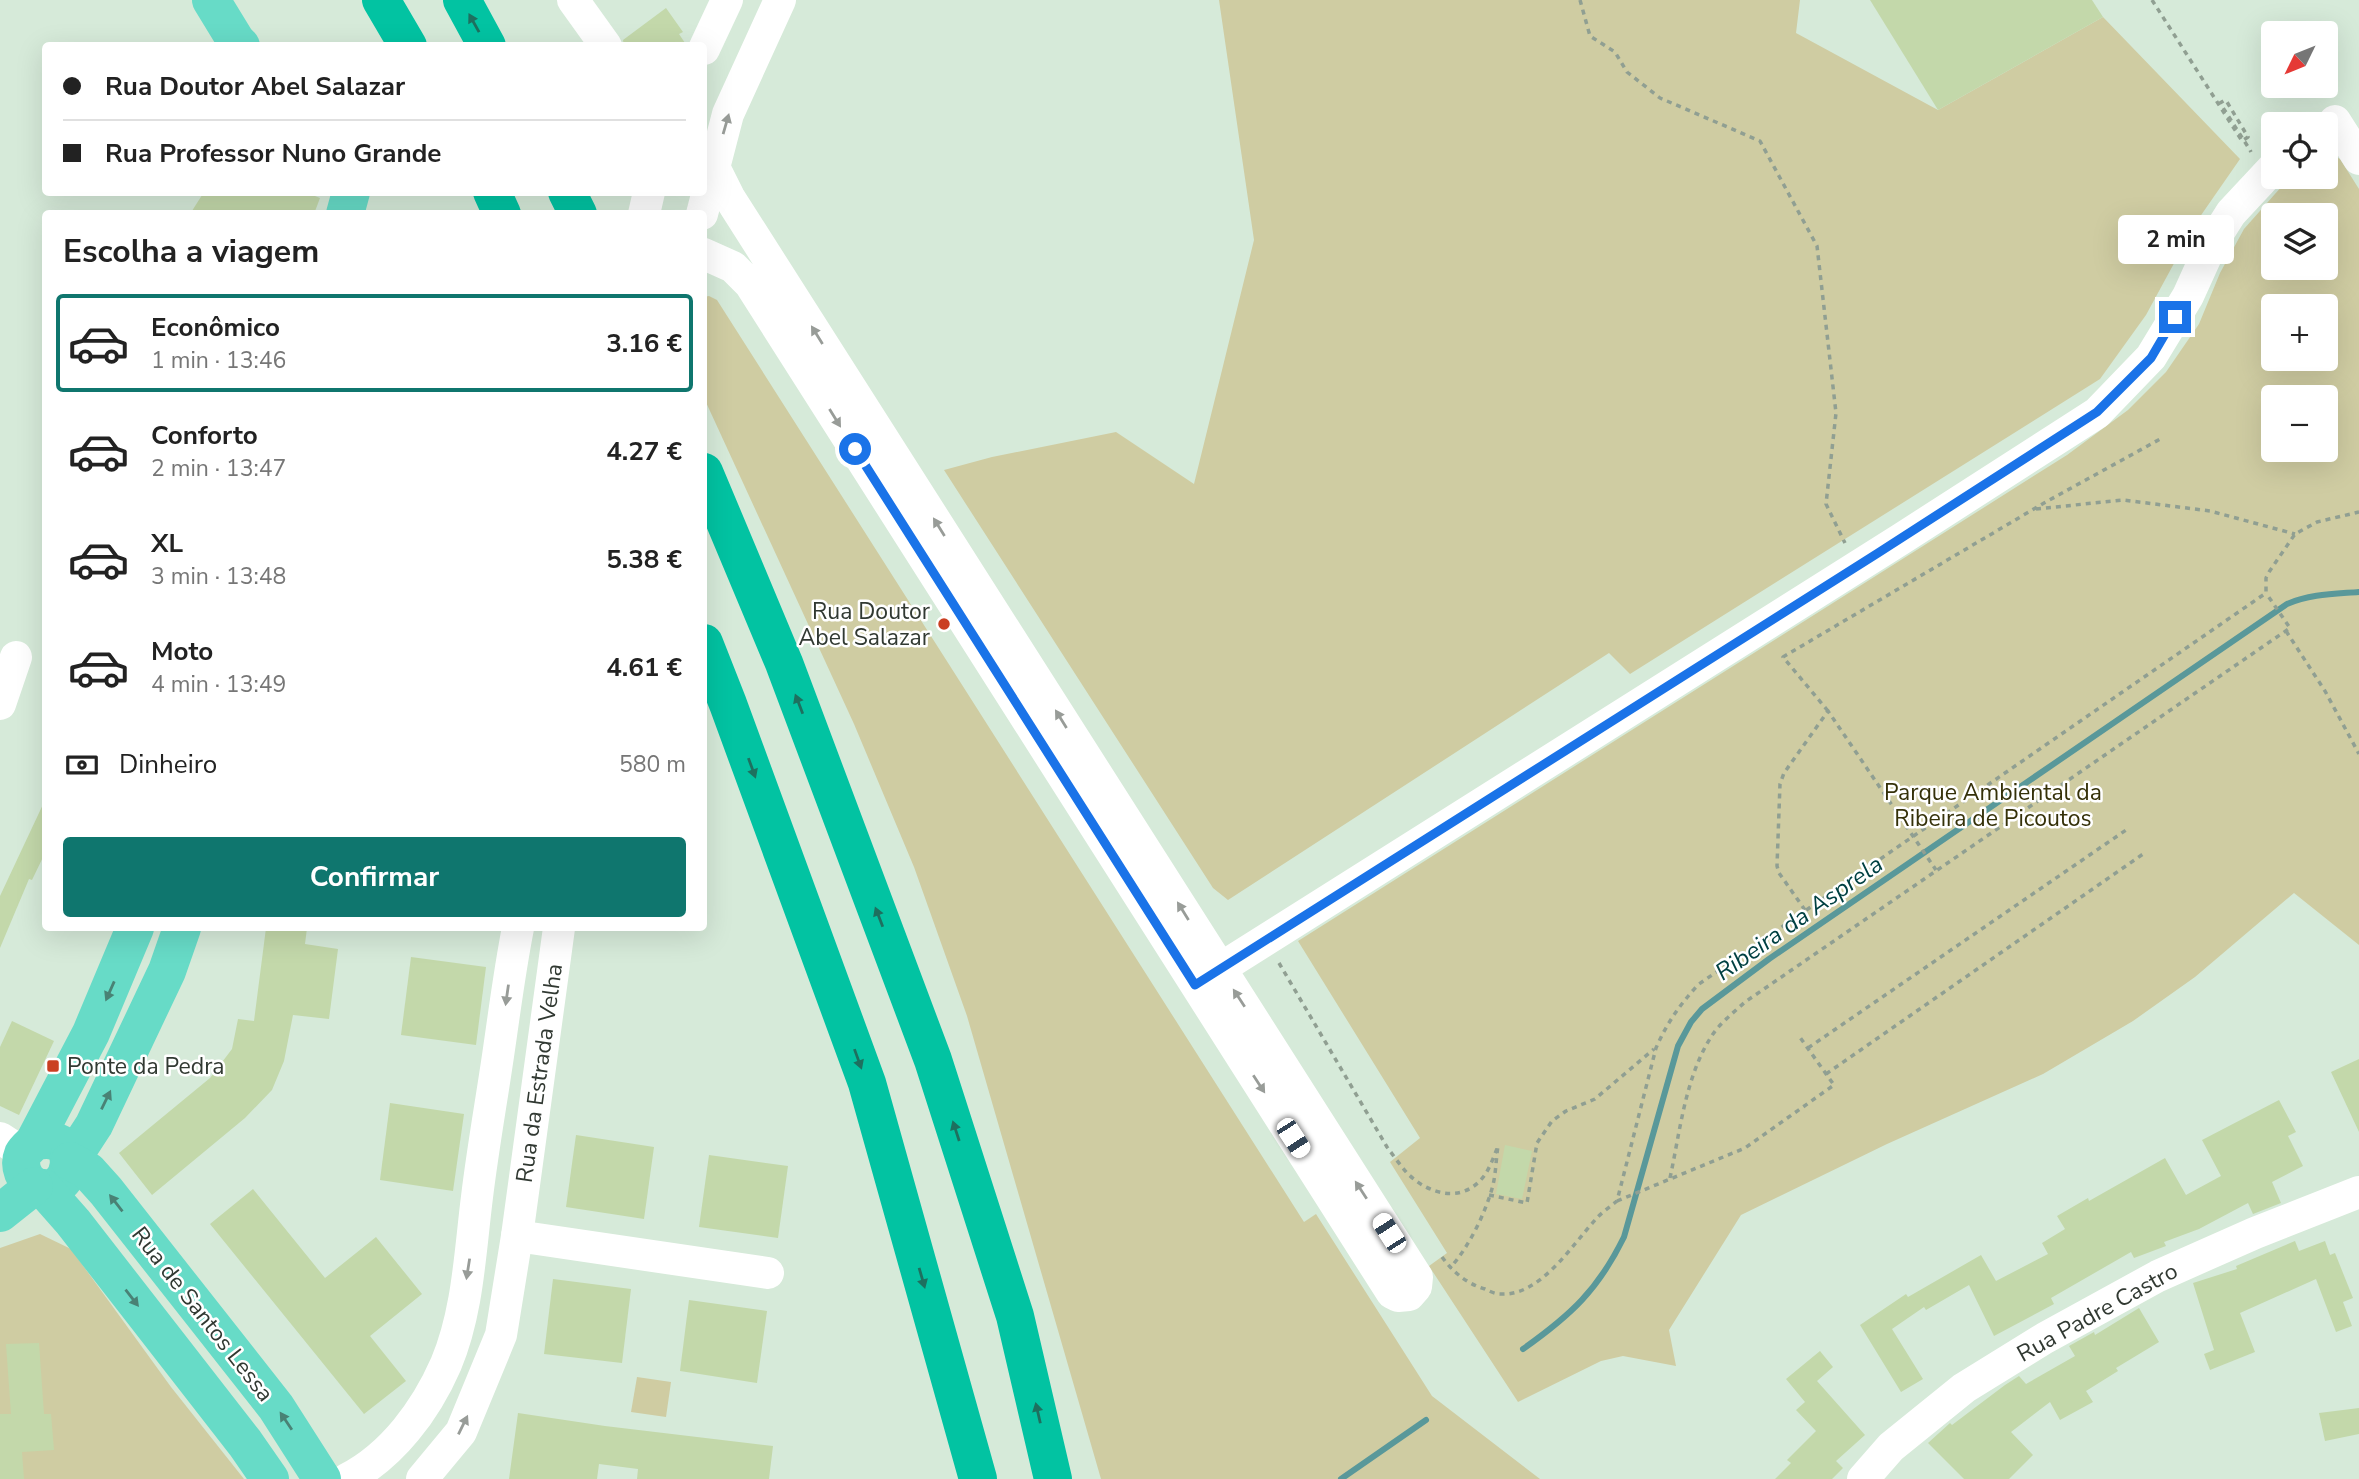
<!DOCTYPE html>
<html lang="pt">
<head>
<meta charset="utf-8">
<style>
	:root { --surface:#fff; --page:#f6f6f6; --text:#222; --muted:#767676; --line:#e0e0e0; --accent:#0f766e }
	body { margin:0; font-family:"Nunito Sans",sans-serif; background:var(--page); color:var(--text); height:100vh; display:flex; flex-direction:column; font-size:26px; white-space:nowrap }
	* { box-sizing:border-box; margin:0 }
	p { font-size:23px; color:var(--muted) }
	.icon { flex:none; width:38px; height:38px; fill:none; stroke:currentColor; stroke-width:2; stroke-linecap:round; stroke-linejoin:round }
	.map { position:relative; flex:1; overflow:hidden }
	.sheet { position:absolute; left:42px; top:210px; width:665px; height:721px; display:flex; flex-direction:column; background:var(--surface); border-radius:7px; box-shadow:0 7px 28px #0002 }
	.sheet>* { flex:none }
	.banner { position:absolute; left:42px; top:42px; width:665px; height:154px; border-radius:7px; box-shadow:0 7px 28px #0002; display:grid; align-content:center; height:154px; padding:0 21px; background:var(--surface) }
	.needle { width:46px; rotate:227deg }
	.tools { position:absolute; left:2261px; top:21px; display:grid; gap:14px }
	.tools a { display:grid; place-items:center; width:77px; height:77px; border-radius:7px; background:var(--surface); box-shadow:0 7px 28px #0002; font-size:35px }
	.end { position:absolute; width:32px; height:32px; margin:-16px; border:9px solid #1a73e8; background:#fff; box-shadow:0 0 0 4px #fff }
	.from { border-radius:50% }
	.bubble { position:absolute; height:49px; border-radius:7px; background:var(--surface); box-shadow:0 7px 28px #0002; font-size:23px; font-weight:700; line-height:49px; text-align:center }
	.car { position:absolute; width:21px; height:42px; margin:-21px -10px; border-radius:9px; box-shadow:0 0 5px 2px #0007; background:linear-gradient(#fff 24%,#345 0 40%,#fff 0 76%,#345 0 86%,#fff 0) }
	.banner b { display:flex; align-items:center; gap:24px; height:66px; font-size:26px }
	.banner b+b { border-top:2px solid var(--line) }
	.banner i { width:18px; height:18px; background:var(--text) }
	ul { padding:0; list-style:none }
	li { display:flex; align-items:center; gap:21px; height:98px; margin:0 14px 10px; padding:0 7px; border:4px solid transparent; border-radius:7px }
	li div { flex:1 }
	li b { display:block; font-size:26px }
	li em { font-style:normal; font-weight:700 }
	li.current { border-color:var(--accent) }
	li>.icon { width:63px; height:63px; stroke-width:1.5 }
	h2 { padding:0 21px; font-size:32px; line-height:84px }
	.pay { display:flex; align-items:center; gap:18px; height:77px; padding:0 21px; font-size:26px }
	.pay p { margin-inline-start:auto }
	.button { display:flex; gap:14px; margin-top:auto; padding:14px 21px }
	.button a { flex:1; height:80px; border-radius:7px; background:var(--accent); color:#fff; font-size:28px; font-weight:700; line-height:80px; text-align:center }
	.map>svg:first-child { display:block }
</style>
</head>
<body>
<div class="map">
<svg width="2359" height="1479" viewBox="0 0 2359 1479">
	<rect width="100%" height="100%" fill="#d6ead9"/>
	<g fill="#cfcca2" fill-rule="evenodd">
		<path d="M1219,0H1800L1796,33L1938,110L2103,17L2240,159L2197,221L2146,315L2100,379L1630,674L1609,653L1228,900L1213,888L944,470L992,457L1116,432L1194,484L1254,240Z"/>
		<path d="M2326,153H2329L2340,159L2359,189V945L2294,893L2195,977L2133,1021L2043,1074L1887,1144L1741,1215L1669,1330L1676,1366L1623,1356L1601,1361L1518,1402L1429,1266L1447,1253L1390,1162L1420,1138L1298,941L2067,455L2128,410L2166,372L2199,324L2220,273L2244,229L2290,177H2326ZM2273,215H2326V268H2273ZM2273,306H2326V359H2273ZM2273,397H2326V450H2273Z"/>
		<path d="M709,296L717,300L1304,1222L1316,1214L1432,1396L1540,1479H1101L967,1016L914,867L854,724L704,398V297Z"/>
		<path d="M40,1234L71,1249L171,1387L244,1479H0V1248Z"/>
		<path d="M637,1377L671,1382L666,1417L631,1412Z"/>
	</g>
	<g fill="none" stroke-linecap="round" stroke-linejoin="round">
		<g stroke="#59989a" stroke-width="6">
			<path d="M1523,1349C1571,1315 1598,1290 1624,1237L1678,1046L1691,1022L1702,1009L1769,959L2287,604C2310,594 2334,594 2359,592"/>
			<path d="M1341,1479L1426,1420"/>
		</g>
	</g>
	<g fill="#c3d8aa">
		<path d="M1870,0H2092L2103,17L1938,110Z"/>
		<path d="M666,8L683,32L679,34L687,46H624L623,40Z"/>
		<path d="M204,192H305L320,198L314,214H190Z"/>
		<path d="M46,798V851L32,880L29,879L0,948V896Z"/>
		<path d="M266,928H307L305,944L338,949L329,1019L293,1015L284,1061L272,1090L245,1118L152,1195L119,1153L210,1078L232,1049L238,1019L254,1021Z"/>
		<path d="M411,957L486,967L476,1045L401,1035Z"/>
		<path d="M12,1021L54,1041L19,1115L0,1106V1047Z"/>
		<path d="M2359,1059V1132L2331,1072Z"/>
		<path d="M2279,1100L2296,1132L2288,1136L2303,1166L2272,1182L2281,1203L2253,1214L2248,1203L2199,1229L2164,1242L2166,1246L2134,1258L2131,1252L2051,1298L2054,1304L1994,1336L1969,1285L1926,1310L1924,1307L1892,1329L1923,1379L1901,1392L1860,1325L1906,1294L1908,1297L1981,1255L1996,1281L2048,1254L2042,1243L2065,1229L2057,1216L2088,1198L2089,1201L2165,1158L2186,1195L2221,1176L2202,1140Z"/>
		<path d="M390,1103L464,1114L453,1191L380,1180Z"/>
		<path d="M576,1135L654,1147L644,1219L566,1207Z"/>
		<path d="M1505,1145L1532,1151L1522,1199L1496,1194Z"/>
		<path d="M709,1155L788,1166L778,1238L699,1227Z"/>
		<path d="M253,1189L325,1278L376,1237L422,1294L370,1336L406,1381L364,1414L210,1224Z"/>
		<path d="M2295,1241L2299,1251L2325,1241L2330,1255L2335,1253L2353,1298L2343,1302L2352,1326L2336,1332L2316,1279L2240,1313L2255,1352L2210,1370L2204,1354L2214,1350L2193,1283L2237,1269L2236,1266Z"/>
		<path d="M553,1279L631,1289L622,1363L544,1354Z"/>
		<path d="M689,1300L767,1311L757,1383L680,1371Z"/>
		<path d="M2139,1308L2159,1342L2116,1368L2118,1371L2086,1391L2093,1402L2060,1420L2050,1402L2011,1432L2033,1455L2009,1479H1964L1928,1443L1950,1423L1952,1425L2005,1385L2019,1376L2026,1384L2075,1356L2069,1346L2094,1332L2095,1335Z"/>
		<path d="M39,1343L44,1414H51L54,1450L22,1452L24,1479H0V1414H11L6,1344Z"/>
		<path d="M1820,1351L1833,1367L1817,1381L1865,1435L1836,1461L1843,1468L1832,1479H1775L1791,1463L1787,1460L1816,1431L1796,1410L1805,1402L1786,1379Z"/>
		<path d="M2359,1408V1434L2325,1441L2319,1413Z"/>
		<path d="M518,1413L605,1426L773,1446L769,1479H637L638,1469L599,1464L597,1479H509Z"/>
	</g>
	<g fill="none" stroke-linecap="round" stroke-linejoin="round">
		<g stroke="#909f92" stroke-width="3.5" stroke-dasharray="5 5" stroke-linecap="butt">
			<path d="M1580,0L1590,36L1615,52L1627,72L1660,98L1760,141L1817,246L1836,413L1826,504L1845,543"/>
			<path d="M2152,0L2242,141L2248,137L2227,102L2225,100L2220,103L2250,150L2251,152"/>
			<path d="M2036,509L2123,500L2210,511L2295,534"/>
			<path d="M2286,631L2325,691L2359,754"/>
			<path d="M1828,711L1783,657L2044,503L2162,438"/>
			<path d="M1805,910L1779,873L1777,866L1780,784L1784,773L1828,711L1936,870"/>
			<path d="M1279,963L1387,1147C1393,1155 1400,1165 1407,1173C1429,1195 1463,1204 1484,1176C1490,1168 1494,1156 1498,1146C1496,1159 1496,1172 1493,1185C1486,1212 1469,1247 1450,1268"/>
			<path d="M1808,1048L2129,828"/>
			<path d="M1826,1074L2146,852"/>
			<path d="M1670,1178C1680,1132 1685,1078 1711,1037C1719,1024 1733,1013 1745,1002L2290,628L2266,593"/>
			<path d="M1489,1195L1527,1203L1537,1143L1552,1121L1566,1111L1595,1099L1654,1049"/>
			<path d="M1617,1201L1745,1148L1834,1085L1799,1036"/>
			<path d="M1442,1257C1453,1272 1467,1284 1485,1289C1489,1291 1495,1294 1500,1294C1540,1297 1572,1245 1596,1219C1602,1212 1610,1207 1617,1201L1656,1048C1667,1023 1680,1004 1699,984L2266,593V578L2269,572L2295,534L2317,522L2359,512"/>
		</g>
		<g stroke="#fff" stroke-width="32">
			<path d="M573,0L606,46"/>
			<path d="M704,49L727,0"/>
			<path d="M2335,121L2359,159"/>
			<path d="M644,214L649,192"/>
			<path d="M702,214L728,114L780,0"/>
			<path d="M704,254L733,267L750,284L1392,1293L1398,1296L1409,1295L1416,1287L1417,1277L729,197L714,167"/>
			<path d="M0,704L16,657"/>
			<path d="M1202,980L1901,539L2097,413L2151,357L2188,296L2212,243L2231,213L2273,168"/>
			<path d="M0,1138L23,1153"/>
			<path d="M517,1236L768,1273"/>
			<path d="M347,1479C392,1456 426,1410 446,1364C468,1312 470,1252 477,1197C483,1147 492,1098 499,1049C505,1008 510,968 518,928"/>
			<path d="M422,1479L461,1432L501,1335L517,1236L559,928"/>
			<path d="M1863,1479L1891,1447L1964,1388L2045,1338L2158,1276L2255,1233L2359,1192"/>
		</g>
		<g stroke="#67dbc7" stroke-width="38">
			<path d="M211,0L236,41L241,46"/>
			<path d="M345,214L351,192"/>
			<path d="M34,1142C87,1127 73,1204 35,1186C24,1181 18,1166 23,1154C25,1150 31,1145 34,1142L91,1033L135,928"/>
			<path d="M69,1156L81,1145L94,1125L167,971L182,928"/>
			<path d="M70,1161L88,1171L106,1191L276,1407L322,1479"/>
			<path d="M43,1188L73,1222L245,1443L270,1479"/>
			<path d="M0,1213L34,1186"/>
		</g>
		<g stroke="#02c3a2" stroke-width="38">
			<path d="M381,0L408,46"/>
			<path d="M462,0L487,46"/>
			<path d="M492,192L502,214"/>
			<path d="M567,192L578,214"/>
			<path d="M704,472L784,663L933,1060L1015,1316L1053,1479"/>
			<path d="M704,643L728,704L867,1083L978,1479"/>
		</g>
	</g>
	<defs><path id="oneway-solid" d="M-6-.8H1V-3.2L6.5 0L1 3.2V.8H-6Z" transform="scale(1.75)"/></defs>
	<g fill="#1e705f">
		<use href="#oneway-solid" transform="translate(474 23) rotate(-119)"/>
		<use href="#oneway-solid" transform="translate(799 704) rotate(-111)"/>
		<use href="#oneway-solid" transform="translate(752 768) rotate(70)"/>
		<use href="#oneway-solid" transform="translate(879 917) rotate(-111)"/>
		<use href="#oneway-solid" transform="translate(858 1059) rotate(70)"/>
		<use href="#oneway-solid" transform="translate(956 1131) rotate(-108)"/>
		<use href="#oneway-solid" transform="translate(922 1278) rotate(74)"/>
		<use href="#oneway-solid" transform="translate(1038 1413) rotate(-103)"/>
	</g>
	<g fill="#989c98">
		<use href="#oneway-solid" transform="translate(726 124) rotate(-74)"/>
		<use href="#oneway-solid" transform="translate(817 335) rotate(-122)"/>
		<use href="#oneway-solid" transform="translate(835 418) rotate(58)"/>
		<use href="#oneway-solid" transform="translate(939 527) rotate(-122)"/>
		<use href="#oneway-solid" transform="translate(1061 719) rotate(-122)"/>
		<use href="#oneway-solid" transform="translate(1183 911) rotate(-122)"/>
		<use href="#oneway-solid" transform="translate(507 995) rotate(98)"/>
		<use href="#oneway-solid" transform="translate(1239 998) rotate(-123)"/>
		<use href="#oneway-solid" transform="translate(1259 1084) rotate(57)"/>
		<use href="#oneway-solid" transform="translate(1361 1190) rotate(-123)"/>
		<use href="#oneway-solid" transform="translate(468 1269) rotate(99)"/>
		<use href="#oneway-solid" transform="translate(463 1425) rotate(-64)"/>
	</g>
	<g fill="#498275">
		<use href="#oneway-solid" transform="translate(110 991) rotate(114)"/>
		<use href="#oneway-solid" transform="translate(106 1100) rotate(-64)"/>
		<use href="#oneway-solid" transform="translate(116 1203) rotate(-128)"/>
		<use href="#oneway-solid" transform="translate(132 1298) rotate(52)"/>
		<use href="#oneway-solid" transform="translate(286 1421) rotate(-124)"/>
	</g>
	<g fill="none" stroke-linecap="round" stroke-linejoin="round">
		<path stroke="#1a73e8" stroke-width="9" d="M855,449L1195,985L1878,553L2097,412L2151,358L2175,317"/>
	</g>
	<g fill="#ca3f22" stroke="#fff" stroke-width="2.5">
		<circle cx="944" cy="624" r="7"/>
		<rect x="46" y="1059" width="14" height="14" rx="3.5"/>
	</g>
	<g text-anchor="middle" stroke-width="5" stroke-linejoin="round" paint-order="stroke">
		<g font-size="23" fill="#313932" stroke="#fff" text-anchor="end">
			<text x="930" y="619">Rua Doutor<tspan x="930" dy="26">Abel Salazar</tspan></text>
			<text x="67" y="1074" text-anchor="start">Ponte da Pedra</text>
		</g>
		<g font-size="23" fill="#353109" stroke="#fff">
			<text x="1993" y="800">Parque Ambiental da<tspan x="1993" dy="26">Ribeira de Picoutos</tspan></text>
		</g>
		<g font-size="23" fill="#313932" stroke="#fff">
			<text transform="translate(539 1073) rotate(-82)" y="8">Rua da Estrada Velha</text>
			<text transform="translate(2097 1312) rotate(-29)" y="8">Rua Padre Castro</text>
			<text transform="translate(203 1314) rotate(52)" y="8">Rua de Santos Lessa</text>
		</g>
		<g font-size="24" font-style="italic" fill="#004042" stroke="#fff">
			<text transform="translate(1799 918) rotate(-35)" y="8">Ribeira da Asprela</text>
		</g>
	</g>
</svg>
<div class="tools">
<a><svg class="needle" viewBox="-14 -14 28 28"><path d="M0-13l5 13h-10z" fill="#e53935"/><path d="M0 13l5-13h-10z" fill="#767676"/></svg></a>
<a><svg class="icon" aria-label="locate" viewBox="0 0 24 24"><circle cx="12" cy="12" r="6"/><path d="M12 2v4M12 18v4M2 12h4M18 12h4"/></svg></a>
<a><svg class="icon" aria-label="layers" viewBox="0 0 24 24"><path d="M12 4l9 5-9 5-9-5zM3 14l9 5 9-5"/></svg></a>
<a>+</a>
<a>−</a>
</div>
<i class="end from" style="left:855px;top:449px"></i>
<i class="end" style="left:2175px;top:317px"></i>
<div class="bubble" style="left:2118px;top:215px;width:116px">2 min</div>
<i class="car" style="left:1293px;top:1138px;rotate:147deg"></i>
<i class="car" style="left:1389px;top:1233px;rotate:327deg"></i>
<div class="banner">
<b><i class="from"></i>Rua Doutor Abel Salazar</b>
<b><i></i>Rua Professor Nuno Grande</b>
</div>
<section class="sheet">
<h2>Escolha a viagem</h2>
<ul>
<li class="current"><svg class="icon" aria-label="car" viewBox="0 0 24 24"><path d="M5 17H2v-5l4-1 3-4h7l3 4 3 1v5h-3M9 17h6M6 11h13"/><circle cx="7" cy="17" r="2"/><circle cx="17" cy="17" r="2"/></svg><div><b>Econômico</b><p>1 min · 13:46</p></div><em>3.16 €</em></li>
<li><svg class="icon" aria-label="car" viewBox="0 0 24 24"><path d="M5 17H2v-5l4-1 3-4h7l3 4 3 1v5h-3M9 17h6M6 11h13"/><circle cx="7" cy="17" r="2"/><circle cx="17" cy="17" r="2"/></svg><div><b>Conforto</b><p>2 min · 13:47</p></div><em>4.27 €</em></li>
<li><svg class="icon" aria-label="car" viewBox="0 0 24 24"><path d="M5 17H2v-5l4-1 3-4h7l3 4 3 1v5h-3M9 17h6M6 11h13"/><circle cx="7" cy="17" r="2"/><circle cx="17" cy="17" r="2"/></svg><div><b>XL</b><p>3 min · 13:48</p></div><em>5.38 €</em></li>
<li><svg class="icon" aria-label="car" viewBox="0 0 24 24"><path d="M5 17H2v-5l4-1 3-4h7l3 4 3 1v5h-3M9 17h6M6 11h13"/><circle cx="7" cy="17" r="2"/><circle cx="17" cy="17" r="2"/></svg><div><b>Moto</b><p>4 min · 13:49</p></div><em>4.61 €</em></li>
</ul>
<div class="pay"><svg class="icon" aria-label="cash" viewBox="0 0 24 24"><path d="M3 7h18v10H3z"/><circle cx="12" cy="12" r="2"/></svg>Dinheiro<p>580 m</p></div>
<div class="button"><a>Confirmar</a></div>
</section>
</div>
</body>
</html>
